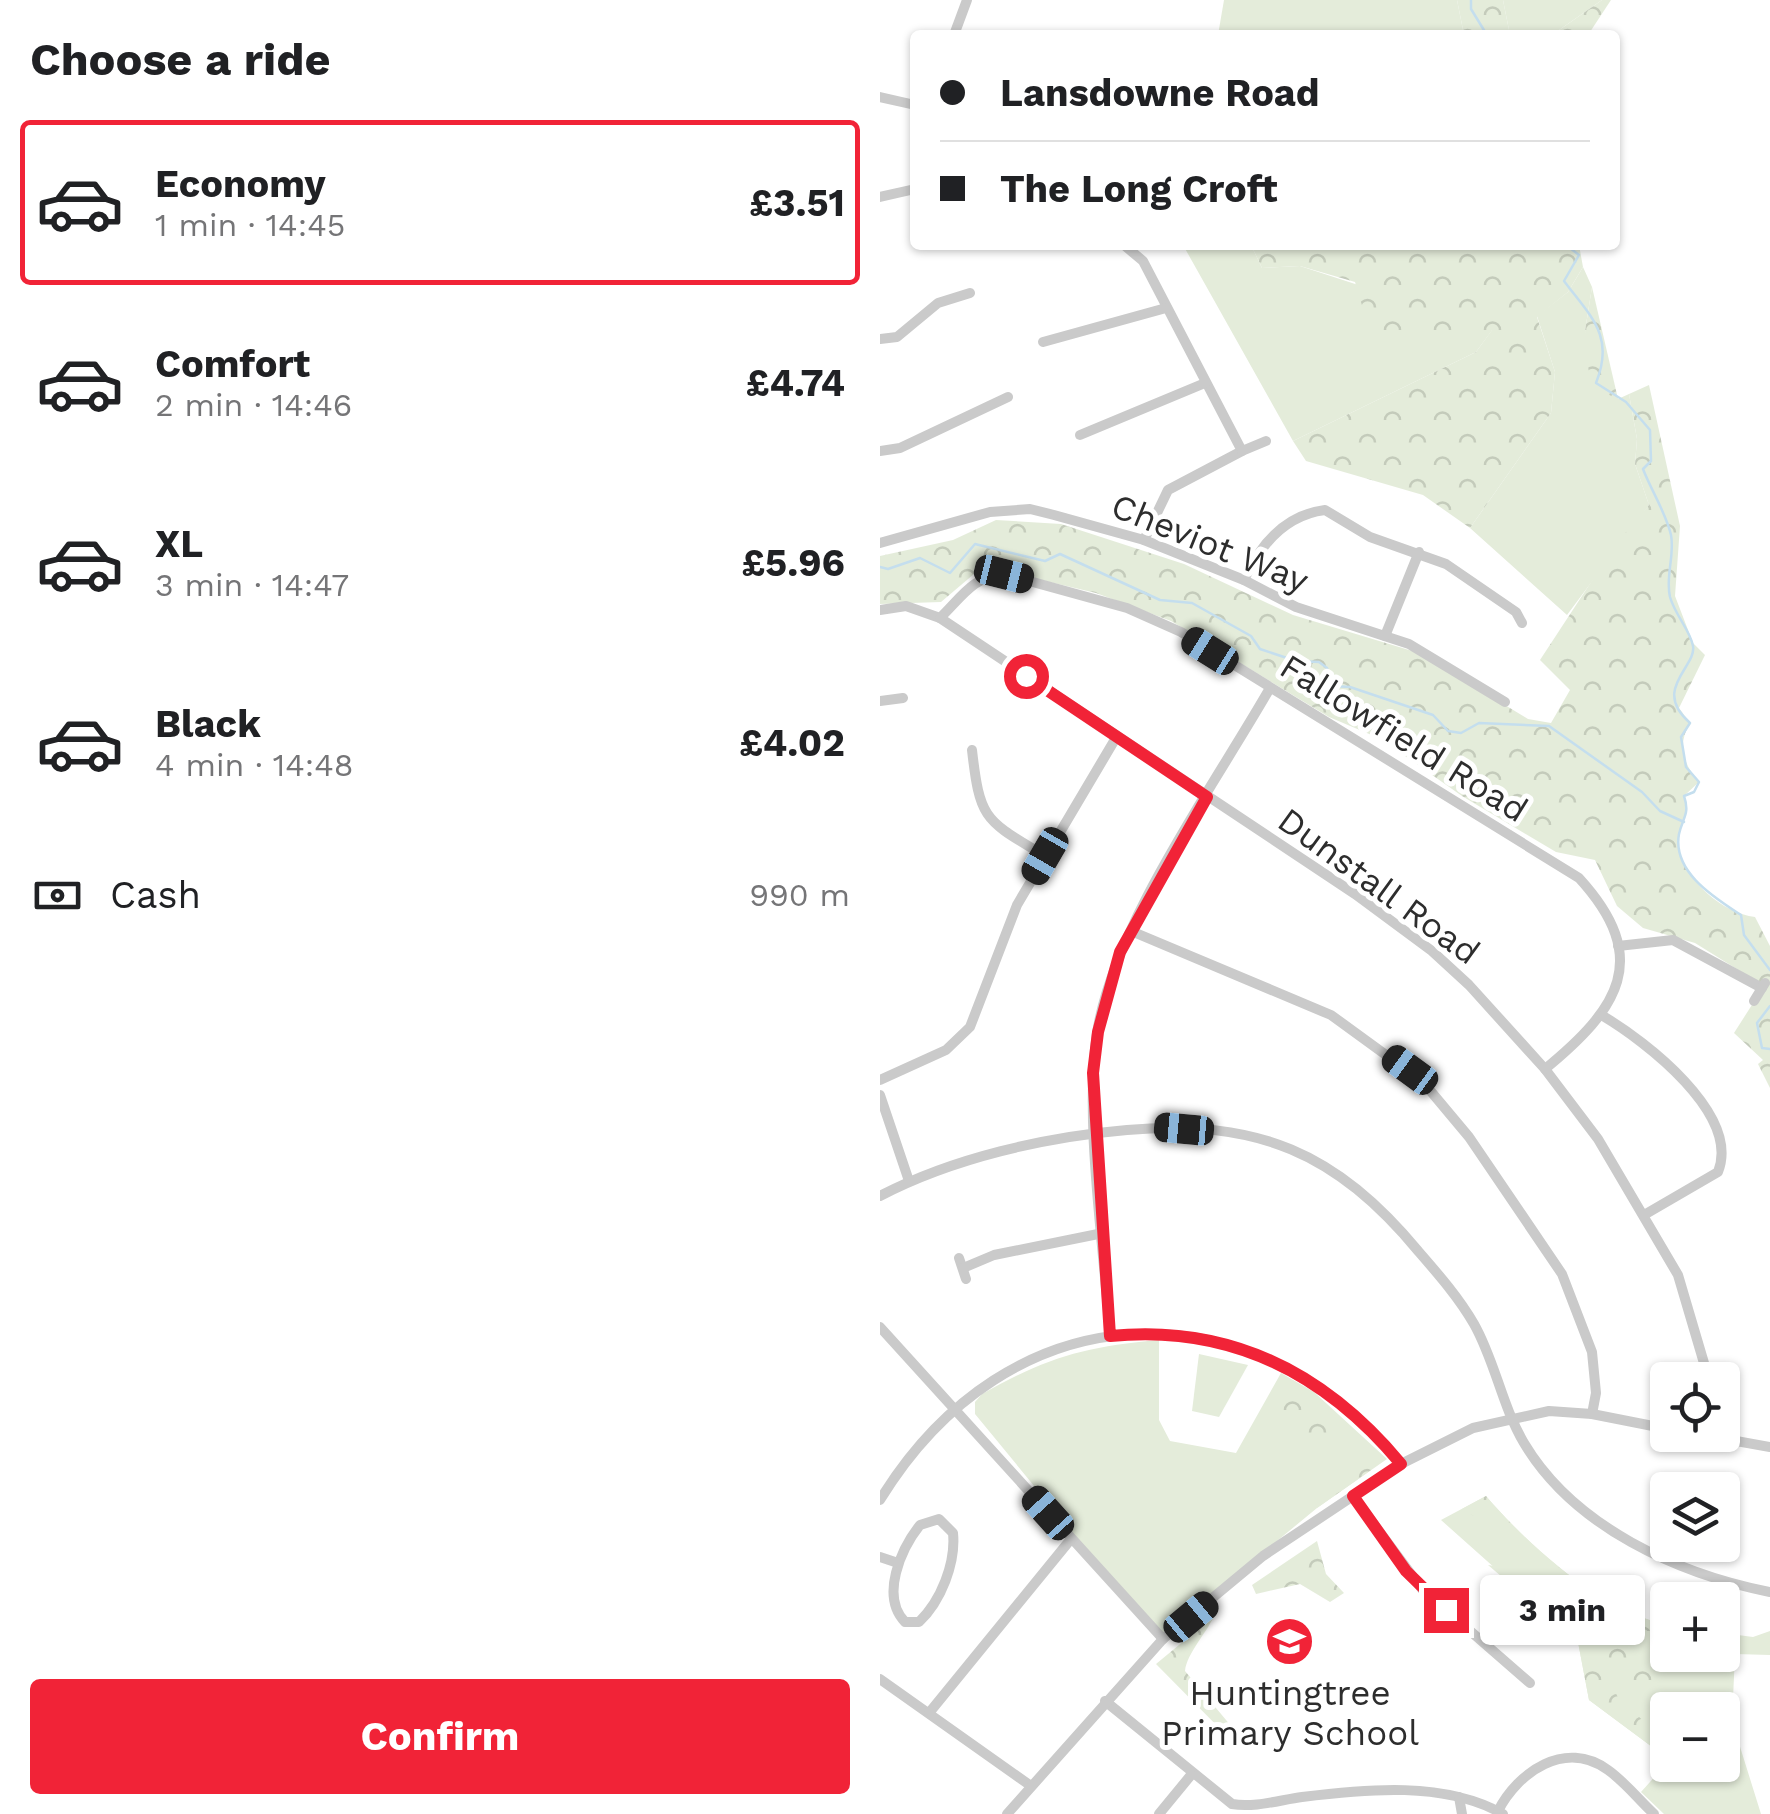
<!DOCTYPE html>
<html lang="en">
<head>
<meta charset="utf-8">
<style>
	:root { --surface:#fff; --page:#f6f6f6; --text:#202124; --muted:#757577; --line:#e0e0e0; --accent:#f12337 }
	body { margin:0; font-family:"Work Sans",sans-serif; background:var(--page); color:var(--text); height:100vh; display:flex; flex-direction:column; font-size:38px; white-space:nowrap }
	* { box-sizing:border-box; margin:0 }
	p { font-size:32px; color:var(--muted) }
	.icon { flex:none; width:55px; height:55px; fill:none; stroke:currentColor; stroke-width:2; stroke-linecap:round; stroke-linejoin:round }
	.map { position:relative; flex:1; overflow:hidden }
	.drawer { display:flex; flex-direction:column; background:var(--surface); width:880px }
	.drawer>* { flex:none }
	.banner { position:absolute; left:30px; top:30px; width:710px; height:220px; border-radius:10px; box-shadow:0 2px 8px #0004; display:grid; align-content:center; height:220px; padding:0 30px; background:var(--surface) }
	.tools { position:absolute; left:770px; top:1362px; display:grid; gap:20px }
	.tools a { display:grid; place-items:center; width:90px; height:90px; border-radius:10px; background:var(--surface); box-shadow:0 2px 8px #0004; font-size:50px }
	.end { position:absolute; width:45px; height:45px; margin:-22px; border:12px solid #f12337; background:#fff; box-shadow:0 0 0 5px #fff }
	.from { border-radius:50% }
	.bubble { position:absolute; height:70px; border-radius:10px; background:var(--surface); box-shadow:0 2px 8px #0004; font-size:32px; font-weight:700; line-height:70px; text-align:center }
	.car { position:absolute; width:30px; height:60px; margin:-30px -15px; border-radius:12px; box-shadow:0 0 8px 2px #0007; background:linear-gradient(#222 24%,#8ab4d8 0 40%,#222 0 76%,#8ab4d8 0 86%,#222 0) }
	.banner b { display:flex; align-items:center; gap:35px; height:95px; font-size:38px }
	.banner b+b { border-top:2px solid var(--line) }
	.banner i { width:25px; height:25px; background:var(--text) }
	ul { padding:0; list-style:none }
	li { display:flex; align-items:center; gap:30px; height:165px; margin:0 20px 15px; padding:0 10px; border:5px solid transparent; border-radius:10px }
	li div { flex:1 }
	li b { display:block; font-size:38px }
	li em { font-style:normal; font-weight:700 }
	li.active { border-color:var(--accent) }
	li>.icon { width:90px; height:90px; stroke-width:1.5 }
	h2 { padding:0 30px; font-size:45px; line-height:120px }
	.pay { display:flex; align-items:center; gap:25px; height:110px; padding:0 30px; font-size:38px }
	.pay p { margin-inline-start:auto }
	.cta { display:flex; gap:20px; margin-top:auto; padding:20px 30px }
	.cta a { flex:1; height:115px; border-radius:10px; background:var(--accent); color:#fff; font-size:40px; font-weight:700; line-height:115px; text-align:center }
	main { display:flex; flex:1; min-height:0 }
	.map>svg:first-child { display:block }
</style>
</head>
<body>
<main>
<section class="drawer">
<h2>Choose a ride</h2>
<ul>
<li class="active"><svg class="icon" aria-label="car" viewBox="0 0 24 24"><path d="M5 17H2v-5l4-1 3-4h7l3 4 3 1v5h-3M9 17h6M6 11h13"/><circle cx="7" cy="17" r="2"/><circle cx="17" cy="17" r="2"/></svg><div><b>Economy</b><p>1 min · 14:45</p></div><em>£3.51</em></li>
<li><svg class="icon" aria-label="car" viewBox="0 0 24 24"><path d="M5 17H2v-5l4-1 3-4h7l3 4 3 1v5h-3M9 17h6M6 11h13"/><circle cx="7" cy="17" r="2"/><circle cx="17" cy="17" r="2"/></svg><div><b>Comfort</b><p>2 min · 14:46</p></div><em>£4.74</em></li>
<li><svg class="icon" aria-label="car" viewBox="0 0 24 24"><path d="M5 17H2v-5l4-1 3-4h7l3 4 3 1v5h-3M9 17h6M6 11h13"/><circle cx="7" cy="17" r="2"/><circle cx="17" cy="17" r="2"/></svg><div><b>XL</b><p>3 min · 14:47</p></div><em>£5.96</em></li>
<li><svg class="icon" aria-label="car" viewBox="0 0 24 24"><path d="M5 17H2v-5l4-1 3-4h7l3 4 3 1v5h-3M9 17h6M6 11h13"/><circle cx="7" cy="17" r="2"/><circle cx="17" cy="17" r="2"/></svg><div><b>Black</b><p>4 min · 14:48</p></div><em>£4.02</em></li>
</ul>
<div class="pay"><svg class="icon" aria-label="cash" viewBox="0 0 24 24"><path d="M3 7h18v10H3z"/><circle cx="12" cy="12" r="2"/></svg>Cash<p>990 m</p></div>
<div class="cta"><a>Confirm</a></div>
</section>
<div class="map">
<svg width="890" height="1814" viewBox="0 0 890 1814">
	<defs>
		<pattern id="forest-crowns" width="20" height="18" patternUnits="userSpaceOnUse" patternTransform="scale(2.5)"><rect width="20" height="18" fill="#e4ecda"/><path d="M2 6a3 3 0 1 1 6 0M12 15a3 3 0 1 1 6 0" fill="none" stroke="#c4cbbb"/></pattern>
	</defs>
	<rect width="100%" height="100%" fill="#fff"/>
	<g fill="#e4ecda">
		<path d="M344,0H577L584,35H338Z"/>
		<path d="M623,0H722L672,35H630Z"/>
		<path d="M303,245H371L382,268L420,266L613,329L596,352L413,441Z"/>
		<path d="M703,267L712,287L705,331L738,399L749,394L757,439L755,464L769,505L687,615L590,528L671,413L675,372L657,316L688,292Z"/>
		<path d="M279,1340V1420L290,1441L356,1453L401,1373L434,1392L507,1459L437,1508L284,1634L196,1537L95,1414V1402L102,1394C168,1357 203,1347 279,1340Z"/>
		<path d="M319,1354L368,1365L339,1417L312,1411Z"/>
		<path d="M606,1496C647,1544 724,1614 787,1624L788,1655H842L843,1633L873,1637L890,1631V1655L855,1654L852,1721L881,1814H784L761,1792L787,1763L842,1765V1710H788L787,1758L709,1700L698,1642L561,1520Z"/>
	</g>
	<g fill="url(#forest-crowns)">
		<path d="M577,0H623L630,35H584Z"/>
		<path d="M722,0H731L708,35H672Z"/>
		<path d="M371,245H699L703,267L688,292L657,317L675,372L671,413L590,528L543,495L426,461L413,441L596,352L612,330L493,342L475,282L420,266L382,268Z"/>
		<path d="M712,287L738,399L710,386L705,331Z"/>
		<path d="M769,385L800,526L795,596L813,643L825,655L799,708L810,723C797,744 803,764 819,782L804,796C812,817 794,829 799,850C807,882 843,913 875,917L890,946V1088L878,1064L883,1060L854,1033L884,986L815,943L763,928L737,906L715,860L676,852L582,796L501,739L449,717L291,621L216,593L123,571L94,574L61,602L0,604V556L73,540L116,520L181,524L304,564L413,615L539,653L648,719L671,723L690,690L660,660L736,544L769,505L755,464L757,439L749,394Z"/>
		<path d="M412,1393L430,1397L464,1427L466,1439L458,1447C434,1445 405,1434 401,1407Z"/>
		<path d="M478,1464L491,1470L437,1508C441,1486 457,1472 478,1464Z"/>
		<path d="M606,1496C647,1544 724,1615 787,1624V1638L781,1636L783,1630C778,1629 773,1631 768,1631C709,1633 634,1535 582,1509Z"/>
		<path d="M437,1541L446,1574L464,1593L450,1602L420,1584L376,1594L372,1585Z"/>
		<path d="M608,1565L621,1567L696,1623L739,1699L787,1742V1758L709,1700L698,1642Z"/>
		<path d="M334,1616C326,1634 307,1653 305,1671L367,1745L351,1740L276,1664Z"/>
		<path d="M738,1630L784,1654C794,1674 788,1689 794,1710H788L787,1715L750,1685L743,1668L724,1654L723,1632Z"/>
	</g>
	<g fill="none" stroke-linecap="round" stroke-linejoin="round">
		<g stroke="#c4deee" stroke-width="2.5">
			<path d="M591,0V9L607,35"/>
			<path d="M686,245L699,255L684,281C711,317 735,336 716,383L746,402L770,430L771,461L763,469C771,490 786,513 791,535C795,555 785,577 790,597C795,615 810,630 813,646C817,667 771,689 810,723L801,737L806,767L819,782L814,792L804,796C810,814 803,817 799,834C792,872 835,898 861,915L864,935L890,970"/>
			<path d="M0,567L8,569L40,558L70,573L95,544L165,561L180,554L280,600L312,603L371,636L380,649L416,661L439,662L447,668L452,686L470,687L553,715L568,731L581,733L599,723L669,726L762,792L780,811L804,822"/>
			<path d="M890,1006L877,1023L882,1048L890,1049"/>
		</g>
		<g stroke="#cacaca" stroke-width="10">
			<path d="M74,35L87,0"/>
			<path d="M0,97L35,105"/>
			<path d="M0,197L35,189"/>
			<path d="M244,245L263,261L362,451L288,490L264,540"/>
			<path d="M0,339L17,337L58,303L90,293"/>
			<path d="M163,342L286,308"/>
			<path d="M200,435L325,383"/>
			<path d="M0,451L20,448L128,397"/>
			<path d="M362,451L386,441"/>
			<path d="M0,543L110,512L150,509L174,515L264,540L364,580L416,607L529,644L625,702"/>
			<path d="M364,580C380,545 404,515 445,510L490,537L566,564L636,612L642,623"/>
			<path d="M0,610L26,606L60,618L475,894L552,951L589,985L665,1069L718,1139L798,1275L829,1380"/>
			<path d="M60,618C80,599 94,575 124,574L247,608L301,632L699,878C773,959 738,1009 665,1069"/>
			<path d="M505,636L539,552"/>
			<path d="M0,701L23,698"/>
			<path d="M92,750C100,821 105,820 165,856"/>
			<path d="M251,931L451,1015L543,1082L589,1137L682,1274L712,1352L716,1393L712,1414"/>
			<path d="M738,946L793,940L882,988"/>
			<path d="M874,1001L885,983"/>
			<path d="M723,1016C765,1041 861,1114 838,1172L764,1215"/>
			<path d="M0,1080L66,1050L90,1027L137,905L237,736"/>
			<path d="M0,1095L29,1181"/>
			<path d="M0,1196C73,1158 165,1137 247,1130C378,1119 456,1152 539,1252C559,1275 579,1298 594,1324C615,1361 622,1406 644,1443C694,1527 798,1574 890,1592"/>
			<path d="M79,1258L86,1279"/>
			<path d="M83,1268L114,1255L223,1233"/>
			<path d="M0,1327L283,1639"/>
			<path d="M230,1336C224,1246 204,1120 217,1033C234,924 334,786 390,688"/>
			<path d="M823,1435L890,1447"/>
			<path d="M473,1496L542,1589L650,1683"/>
			<path d="M0,1500C127,1292 367,1278 521,1464"/>
			<path d="M59,1519L73,1533C76,1563 61,1601 39,1622H25C0,1596 21,1549 40,1525Z"/>
			<path d="M0,1557L18,1563"/>
			<path d="M0,1679L151,1786"/>
			<path d="M225,1701L352,1804C374,1808 400,1800 422,1797C486,1789 565,1781 623,1814"/>
			<path d="M49,1713L191,1539"/>
			<path d="M579,1797L582,1814"/>
			<path d="M618,1811C638,1772 685,1739 728,1770C745,1782 759,1800 774,1814"/>
			<path d="M127,1814L283,1639L383,1556L521,1464L593,1428L669,1411L712,1414L788,1429"/>
			<path d="M279,1814L311,1775"/>
		</g>
	</g>
	<g fill="none" stroke-linecap="round" stroke-linejoin="round">
		<path stroke="#f12337" stroke-width="12" d="M146,676L327,797L240,952L218,1032L213,1073L230,1336C350,1324 446,1374 521,1464L473,1496L526,1571L566,1610"/>
	</g>
	<defs>
		<symbol id="school-disc" viewBox="-11 -11 22 22"><circle r="9.5" fill="#f12337" stroke="#fff"/><path d="M0-5L7-2L0 1L-7-2ZM-4 1L0 2.5L4 1V4Q0 6-4 4Z" fill="#fff"/></symbol>
	</defs>
	<g fill-rule="evenodd">
		<use href="#school-disc" x="382" y="1614" width="55" height="55"/>
	</g>
	<g text-anchor="middle" stroke-width="10" stroke-linejoin="round" paint-order="stroke">
		<g font-size="35" fill="#2d2d2d" stroke="#fff">
			<text transform="translate(330 543) rotate(22)" y="12">Cheviot Way</text>
			<text transform="translate(524 738) rotate(32)" y="12">Fallowfield Road</text>
			<text transform="translate(499 886) rotate(36)" y="12">Dunstall Road</text>
		</g>
		<g font-size="35" fill="#2d2d2d" stroke="#fff">
			<text x="410" y="1705">Huntingtree<tspan x="410" dy="40">Primary School</tspan></text>
		</g>
	</g>
</svg>
<div class="tools">
<a><svg class="icon" aria-label="locate" viewBox="0 0 24 24"><circle cx="12" cy="12" r="6"/><path d="M12 2v4M12 18v4M2 12h4M18 12h4"/></svg></a>
<a><svg class="icon" aria-label="layers" viewBox="0 0 24 24"><path d="M12 4l9 5-9 5-9-5zM3 14l9 5 9-5"/></svg></a>
<a>+</a>
<a>−</a>
</div>
<i class="end from" style="left:146px;top:676px"></i>
<i class="end" style="left:566px;top:1610px"></i>
<div class="bubble" style="left:600px;top:1575px;width:165px">3 min</div>
<i class="car" style="left:124px;top:574px;rotate:104deg"></i>
<i class="car" style="left:330px;top:651px;rotate:302deg"></i>
<i class="car" style="left:165px;top:856px;rotate:210deg"></i>
<i class="car" style="left:530px;top:1070px;rotate:306deg"></i>
<i class="car" style="left:304px;top:1129px;rotate:275deg"></i>
<i class="car" style="left:168px;top:1513px;rotate:318deg"></i>
<i class="car" style="left:311px;top:1617px;rotate:50deg"></i>
<div class="banner">
<b><i class="from"></i>Lansdowne Road</b>
<b><i></i>The Long Croft</b>
</div>
</div>
</main>
</body>
</html>
